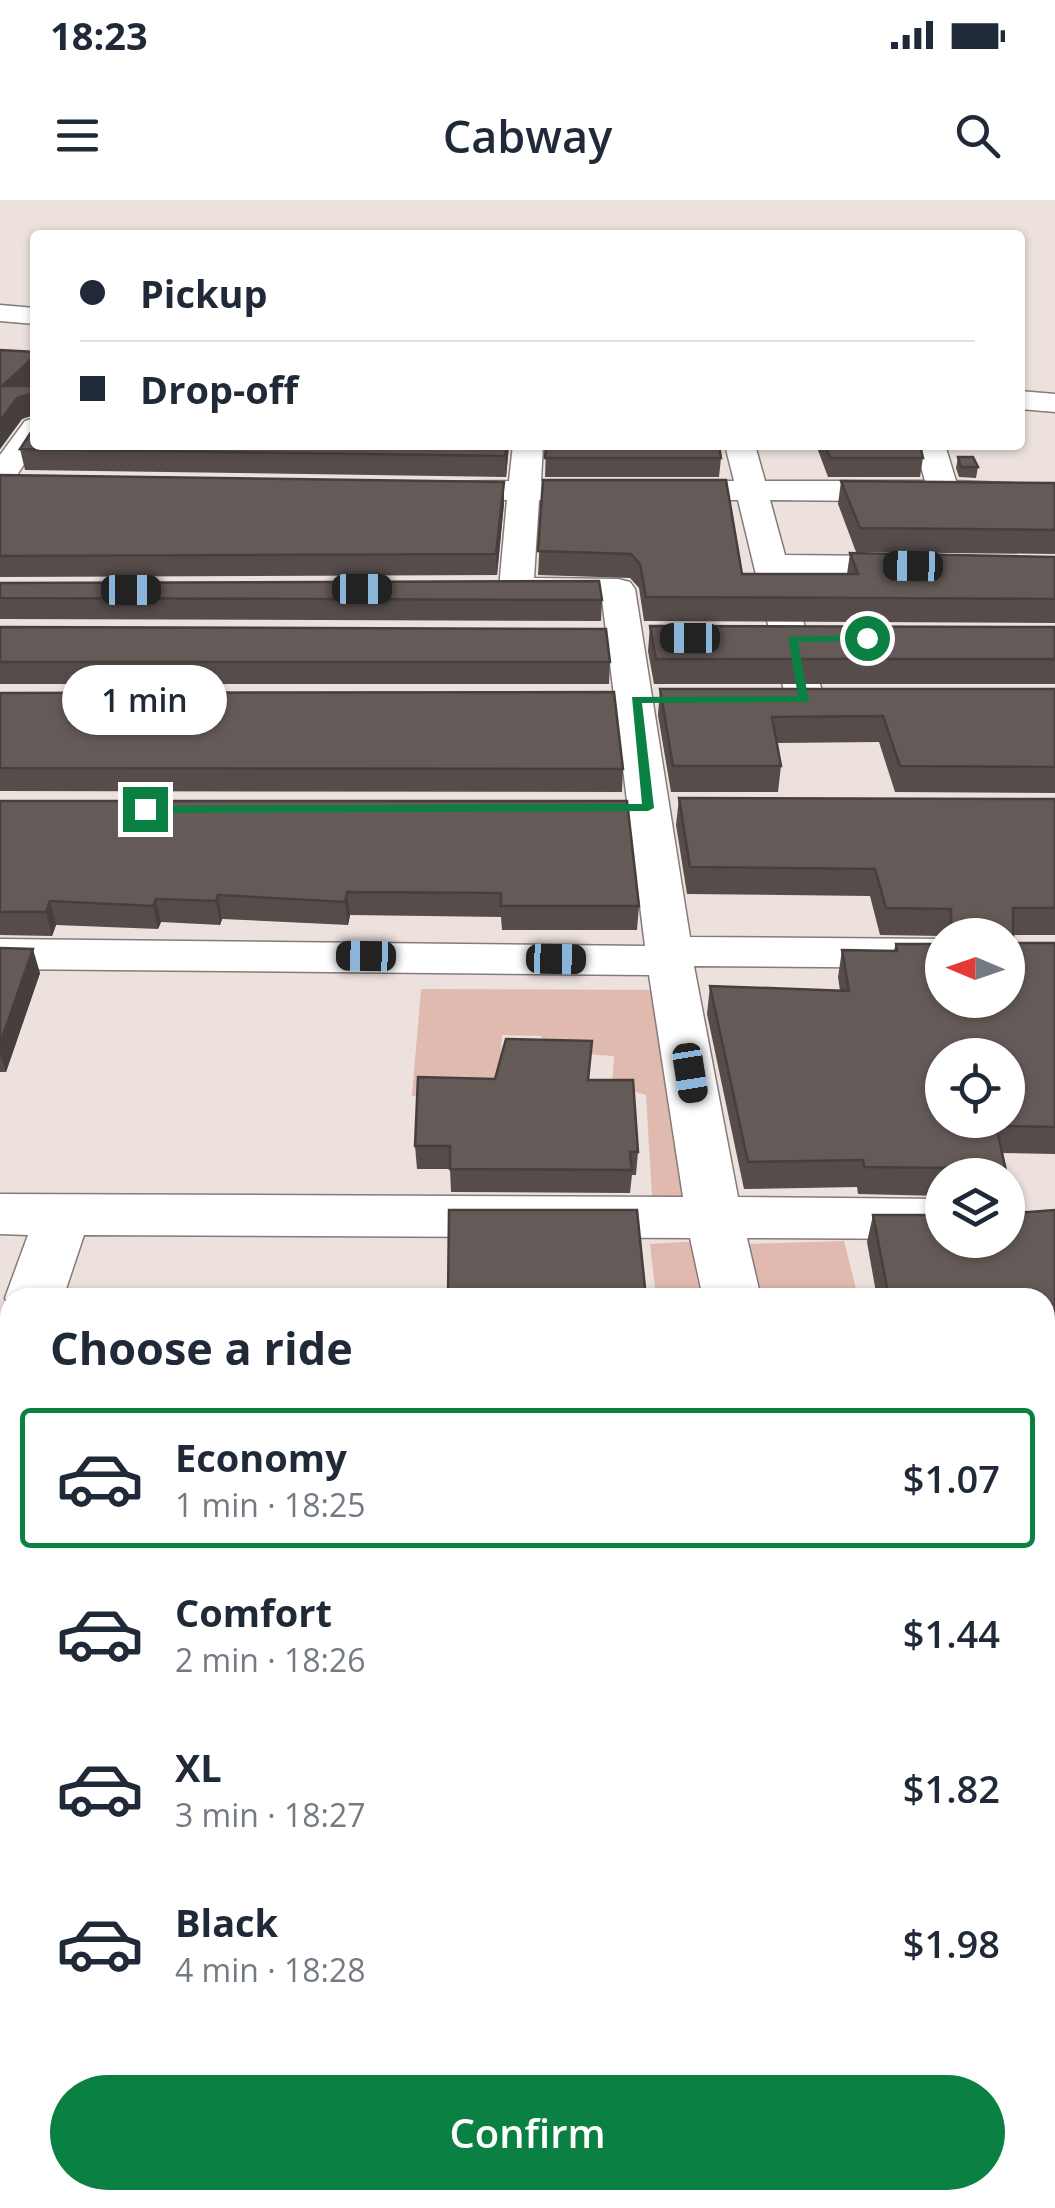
<!DOCTYPE html>
<html lang="en">
<head>
<meta charset="utf-8">
<style>
	:root { --surface:#fff; --page:#f2f2f3; --text:#1f2937; --muted:#747a83; --line:#e0e1e3; --accent:#0b8043 }
	body { margin:0; font-family:"Open Sans",sans-serif; background:var(--page); color:var(--text); height:100vh; display:flex; flex-direction:column; font-size:38px; white-space:nowrap }
	* { box-sizing:border-box; margin:0 }
	p { font-size:32px; color:var(--muted) }
	.icon { flex:none; width:55px; height:55px; fill:none; stroke:currentColor; stroke-width:2; stroke-linecap:round; stroke-linejoin:round }
	.map { position:relative; flex:1; overflow:hidden }
	.sheet { position:absolute; left:0px; top:1088px; width:1055px; height:922px; display:flex; flex-direction:column; background:var(--surface); border-radius:30px 30px 0 0; box-shadow:0 2px 8px #0004 }
	.sheet>* { flex:none }
	.guide { position:absolute; left:30px; top:30px; width:995px; height:220px; border-radius:10px; box-shadow:0 2px 8px #0004; display:grid; align-content:center; height:220px; padding:0 50px; background:var(--surface) }
	.needle { width:65px; rotate:272deg }
	.buttons { position:absolute; left:925px; top:718px; display:grid; gap:20px }
	.buttons a { display:grid; place-items:center; width:100px; height:100px; border-radius:50%; background:var(--surface); box-shadow:0 2px 8px #0004; font-size:50px }
	.end { position:absolute; width:45px; height:45px; margin:-22px; border:12px solid #0b8043; background:#fff; box-shadow:0 0 0 5px #fff }
	.from { border-radius:50% }
	.bubble { position:absolute; height:70px; border-radius:35px; background:var(--surface); box-shadow:0 2px 8px #0004; font-size:32px; font-weight:600; line-height:70px; text-align:center }
	.car { position:absolute; width:30px; height:60px; margin:-30px -15px; border-radius:12px; box-shadow:0 0 8px 2px #0007; background:linear-gradient(#222 24%,#8ab4d8 0 40%,#222 0 76%,#8ab4d8 0 86%,#222 0) }
	.guide b { display:flex; align-items:center; gap:35px; height:95px; font-size:38px }
	.guide b+b { border-top:2px solid var(--line) }
	.guide i { width:25px; height:25px; background:var(--text) }
	ul { padding:0; list-style:none }
	li { display:flex; align-items:center; gap:30px; height:140px; margin:0 20px 15px; padding:0 30px; border:5px solid transparent; border-radius:10px }
	li div { flex:1 }
	li b { display:block; font-size:38px }
	li em { font-style:normal; font-weight:600 }
	li.active { border-color:var(--accent) }
	li>.icon { width:90px; height:90px; stroke-width:1.5 }
	h2 { padding:0 50px; font-size:45px; line-height:120px }
	.cta { display:flex; gap:20px; margin-top:auto; padding:20px 50px }
	.cta a { flex:1; height:115px; border-radius:60px; background:var(--accent); color:#fff; font-size:40px; font-weight:600; line-height:115px; text-align:center }
	.status { display:flex; justify-content:space-between; align-items:center; height:70px; padding:0 50px; background:var(--surface); direction:ltr }
	.status svg { height:28px; fill:currentColor }
	header { display:flex; justify-content:space-between; align-items:center; height:130px; padding:0 50px; background:var(--surface); font-size:45px; font-weight:600 }
	.map>svg:first-child { display:block }
</style>
</head>
<body>
<div class="status"><b>18:23</b><svg viewBox="0 0 49 12"><path d="M0 12V9h3v3zM5 12V6h3v6zM10 12V3h3v9zM15 12V0h3v12zM26 1h20v11H26zM47 4h2v5h-2z"/></svg></div>
<header><svg class="icon" aria-label="menu" viewBox="0 0 24 24"><path d="M4 6h16M4 12h16M4 18h16"/></svg>Cabway<svg class="icon" aria-label="search" viewBox="0 0 24 24"><circle cx="10" cy="10" r="6"/><path d="M15 15l6 6"/></svg></header>
<div class="map">
<svg width="1055" height="2008" viewBox="0 0 1055 2008">
	<rect width="100%" height="100%" fill="#ece1dd"/>
	<g fill="#e1baaf">
		<path d="M421,789L674,790L692,998L652,997L646,895L612,885L614,856L550,852L541,836L502,835L499,897L412,896Z"/>
		<path d="M700,1041L713,1097H656L650,1044Z"/>
		<path d="M844,1041L858,1097H758L747,1044Z"/>
	</g>
	<g fill="none" stroke-linecap="round" stroke-linejoin="round">
		<defs>
			<g id="minor">
				<path d="M0,105L35,108V124L0,121Z"/>
				<path d="M1020,191L1055,194V212L1020,209Z"/>
				<path d="M35,218L37,245L11,284L0,286V255L25,221Z"/>
				<path d="M513,245H543L541,281H734L725,245H755L765,281H925L915,245H945L956,281L1055,285V303L770,300L785,355L1055,358V378L791,375L824,499L819,507L805,511L791,507L786,499L738,300H539L534,378L618,379L630,382L635,389L690,737L942,739V768L694,766L738,997L942,999V1039L747,1038L761,1098H703L690,1038L84,1035L63,1098H10V1107L5,1098L28,1035L0,1034V994L683,997L649,775L0,769V739L645,746L602,399L504,395L499,388L507,300H428L417,298L412,291L417,284L428,282L509,281Z"/>
				<path d="M10,1142V1260H0V1145Z"/>
				<path d="M1045,1735L1055,1736V1816L1045,1815Z"/>
				<rect x="0" y="1755" width="10" height="82"/>
				<rect x="788" y="2000" width="88" height="8"/>
			</g>
		</defs>
		<use href="#minor" stroke="#857b78" stroke-width="3"/>
		<use href="#minor" fill="#fff" fill-rule="evenodd"/>
	</g>
	<g fill="#564d4b">
		<path d="M0,150L35,180L28,186H35V215L22,219L0,249Z"/>
		<path d="M509,245L506,277L25,270L20,249Z"/>
		<path d="M546,245L721,258L719,277H545Z"/>
		<path d="M816,245H920L923,258L920,277H828Z"/>
		<path d="M958,257L978,267L976,278L959,277L956,268Z"/>
		<path d="M0,275L504,303L497,375L0,377Z"/>
		<path d="M543,280L742,374H847L850,353L1055,357V423L644,421L639,388L630,378L538,375Z"/>
		<path d="M841,281L1055,283V354L856,352L838,304Z"/>
		<path d="M0,383L602,400L601,421L0,419Z"/>
		<path d="M650,426L1055,427V484H654L648,451Z"/>
		<path d="M0,427L610,462L609,484H0Z"/>
		<path d="M660,489H1055V593L895,592L879,542L777,543L781,566L778,592H671L658,515Z"/>
		<path d="M0,493L623,569L622,592L0,591Z"/>
		<path d="M679,598L1055,599V735H1013V743H1055V954L1002,953L1007,975H942V996L858,994L857,987L744,989L707,814L710,786L840,791L838,777L842,750H894L896,744L942,800L1008,735H942V736L880,735L870,696L687,694L676,625Z"/>
		<path d="M0,601L639,706L637,730H502L501,717L350,715L348,725L222,719L220,725L161,722L158,729L56,725L52,736L0,735Z"/>
		<path d="M0,748L40,773L6,872H0Z"/>
		<path d="M590,880L638,952L636,975H632L630,993L451,992L450,969H417L415,946Z"/>
		<path d="M1055,1010V1350L1045,1351V1098H877L867,1042L873,1015H942Z"/>
		<rect x="0" y="1383" width="10" height="332"/>
		<path d="M902,2000H1045L1055,2008H903Z"/>
	</g>
	<g fill="#463f3d">
		<path d="M35,156V180L6,207L2,186Z"/>
		<path d="M29,194L34,214L22,219L0,249V221L17,198Z"/>
		<path d="M507,245H509L506,277L505,256Z"/>
		<path d="M504,282V303L497,375L496,354Z"/>
		<path d="M347,692L350,715L348,725L345,702Z"/>
		<path d="M218,695L222,719L220,725L216,701Z"/>
		<path d="M156,699L161,722L158,729L153,706Z"/>
		<path d="M50,701L56,725L52,736L46,712Z"/>
		<path d="M33,749L40,773L6,872L0,852V844Z"/>
	</g>
	<g fill="#645a57" stroke="#463f3d" stroke-width="2.5" fill-rule="evenodd">
		<path d="M0,150L35,152V156L2,186H35V207L34,197L29,194L17,198L0,221Z"/>
		<path d="M35,226V245H507L505,256L20,249Z"/>
		<path d="M546,245H719L721,258H545Z"/>
		<path d="M825,245H920L923,258H830Z"/>
		<path d="M958,257H973L978,267H961Z"/>
		<path d="M0,275L504,282L496,354L0,356Z"/>
		<path d="M543,280H726L742,374H858L850,353L1055,357V399L646,397L640,364L631,354L538,351Z"/>
		<path d="M841,281L1055,283V330L860,328Z"/>
		<path d="M599,381L602,400L0,398V383Z"/>
		<path d="M650,426L1055,427V459H656Z"/>
		<path d="M0,427L606,429L610,462H0Z"/>
		<path d="M660,489H1055V567L900,566L883,516L772,517L781,566H673Z"/>
		<path d="M614,492L623,569L0,568V493Z"/>
		<path d="M679,598L1055,599V708H1013V743H1055V927L996,926L1007,975H953L954,972L950,968L864,967L863,960L748,962L710,786L849,791L842,750L897,751L896,744H942V800H1008V735H951V709L886,708L875,669L690,667ZM942,855H1008V920H942Z"/>
		<path d="M0,601H627L639,706H501V693L347,692L345,702L218,695L216,701L156,699L153,706L50,701L46,712H0Z"/>
		<path d="M0,748L33,749L0,844Z"/>
		<path d="M506,839L592,841L588,880H633L638,952H630L632,970L450,969V946H415L418,877L495,879Z"/>
		<path d="M1008,979L1015,1013L1055,1010V1326H1045V1098H889L873,1015H942V1040H1008Z"/>
		<path d="M449,1010H637L646,1098H448Z"/>
		<rect x="0" y="1383" width="10" height="309"/>
		<path d="M1045,1993H1055V2008H917L916,2000H1045Z"/>
		<rect x="604" y="2000" width="104" height="8"/>
	</g>
	<path fill="#0b8043" d="M867,435L871,441L798,442L809,502L642,503L654,608L648,611L145,613L139,609L145,606L642,604L632,497L798,496L788,437Z"/>
</svg>
<div class="buttons">
<a><svg class="needle" viewBox="-14 -14 28 28"><path d="M0-13l5 13h-10z" fill="#e53935"/><path d="M0 13l5-13h-10z" fill="#747a83"/></svg></a>
<a><svg class="icon" aria-label="locate" viewBox="0 0 24 24"><circle cx="12" cy="12" r="6"/><path d="M12 2v4M12 18v4M2 12h4M18 12h4"/></svg></a>
<a><svg class="icon" aria-label="layers" viewBox="0 0 24 24"><path d="M12 4l9 5-9 5-9-5zM3 14l9 5 9-5"/></svg></a>
</div>
<i class="end from" style="left:867px;top:438px"></i>
<i class="end" style="left:145px;top:609px"></i>
<div class="bubble" style="left:62px;top:465px;width:165px">1 min</div>
<i class="car" style="left:913px;top:366px;rotate:271deg"></i>
<i class="car" style="left:362px;top:389px;rotate:90deg"></i>
<i class="car" style="left:131px;top:390px;rotate:90deg"></i>
<i class="car" style="left:690px;top:438px;rotate:270deg"></i>
<i class="car" style="left:366px;top:756px;rotate:271deg"></i>
<i class="car" style="left:556px;top:759px;rotate:91deg"></i>
<i class="car" style="left:690px;top:873px;rotate:171deg"></i>
<div class="guide">
<b><i class="from"></i>Pickup</b>
<b><i></i>Drop-off</b>
</div>
<section class="sheet">
<h2>Choose a ride</h2>
<ul>
<li class="active"><svg class="icon" aria-label="car" viewBox="0 0 24 24"><path d="M5 17H2v-5l4-1 3-4h7l3 4 3 1v5h-3M9 17h6M6 11h13"/><circle cx="7" cy="17" r="2"/><circle cx="17" cy="17" r="2"/></svg><div><b>Economy</b><p>1 min · 18:25</p></div><em>$1.07</em></li>
<li><svg class="icon" aria-label="car" viewBox="0 0 24 24"><path d="M5 17H2v-5l4-1 3-4h7l3 4 3 1v5h-3M9 17h6M6 11h13"/><circle cx="7" cy="17" r="2"/><circle cx="17" cy="17" r="2"/></svg><div><b>Comfort</b><p>2 min · 18:26</p></div><em>$1.44</em></li>
<li><svg class="icon" aria-label="car" viewBox="0 0 24 24"><path d="M5 17H2v-5l4-1 3-4h7l3 4 3 1v5h-3M9 17h6M6 11h13"/><circle cx="7" cy="17" r="2"/><circle cx="17" cy="17" r="2"/></svg><div><b>XL</b><p>3 min · 18:27</p></div><em>$1.82</em></li>
<li><svg class="icon" aria-label="car" viewBox="0 0 24 24"><path d="M5 17H2v-5l4-1 3-4h7l3 4 3 1v5h-3M9 17h6M6 11h13"/><circle cx="7" cy="17" r="2"/><circle cx="17" cy="17" r="2"/></svg><div><b>Black</b><p>4 min · 18:28</p></div><em>$1.98</em></li>
</ul>
<div class="cta"><a>Confirm</a></div>
</section>
</div>
</body>
</html>
